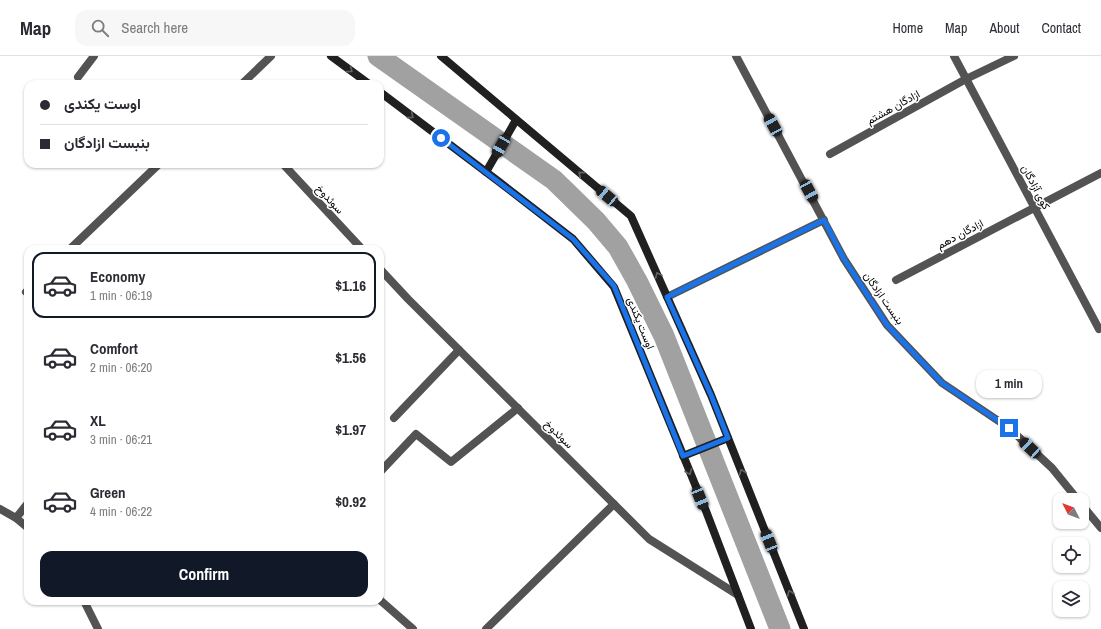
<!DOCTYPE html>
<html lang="en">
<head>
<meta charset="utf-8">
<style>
	:root { --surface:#fff; --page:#f7f7f7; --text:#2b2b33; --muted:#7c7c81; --line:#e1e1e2; --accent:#111827 }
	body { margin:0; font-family:"Archivo Narrow",Vazirmatn,sans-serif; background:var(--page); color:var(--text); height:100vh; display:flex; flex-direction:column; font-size:15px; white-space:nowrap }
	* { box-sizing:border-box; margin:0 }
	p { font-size:13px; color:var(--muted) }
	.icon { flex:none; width:22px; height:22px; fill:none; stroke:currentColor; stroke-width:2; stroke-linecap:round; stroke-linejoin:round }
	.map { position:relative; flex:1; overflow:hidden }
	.sheet { position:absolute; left:24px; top:189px; width:360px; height:360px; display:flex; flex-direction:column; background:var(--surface); border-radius:12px; box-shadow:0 1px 3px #0004 }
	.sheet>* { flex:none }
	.hud { position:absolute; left:24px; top:24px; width:360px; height:88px; border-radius:12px; box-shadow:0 1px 3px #0004; display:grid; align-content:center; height:88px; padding:0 16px; background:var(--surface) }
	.needle { width:26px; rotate:312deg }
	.controls { position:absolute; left:1053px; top:437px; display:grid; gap:8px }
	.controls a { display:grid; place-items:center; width:36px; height:36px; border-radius:8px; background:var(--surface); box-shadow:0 1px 3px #0004; font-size:20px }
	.end { position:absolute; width:18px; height:18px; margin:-9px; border:5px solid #1a73e8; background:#fff; box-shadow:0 0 0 2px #fff }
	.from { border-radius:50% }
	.bubble { position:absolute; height:28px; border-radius:12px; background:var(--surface); box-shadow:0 1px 3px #0004; font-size:13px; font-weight:700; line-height:28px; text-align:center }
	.car { position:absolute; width:12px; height:24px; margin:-12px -6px; border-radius:5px; box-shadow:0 0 3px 1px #0007; background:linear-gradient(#222 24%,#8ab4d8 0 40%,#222 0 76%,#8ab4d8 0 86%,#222 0) }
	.hud b { display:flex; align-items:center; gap:14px; height:38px; font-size:15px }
	.hud b+b { border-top:1px solid var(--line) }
	.hud i { width:10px; height:10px; background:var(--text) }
	ul { padding:7px 0 0; list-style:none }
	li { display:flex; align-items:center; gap:12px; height:66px; margin:0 8px 6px; padding:0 8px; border:2px solid transparent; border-radius:12px }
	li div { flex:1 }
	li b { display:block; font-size:15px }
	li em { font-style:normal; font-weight:700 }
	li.active { border-color:var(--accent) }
	li>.icon { width:36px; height:36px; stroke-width:1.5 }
	.action { display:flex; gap:8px; margin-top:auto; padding:8px 16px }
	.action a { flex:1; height:46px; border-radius:12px; background:var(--accent); color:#fff; font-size:16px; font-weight:700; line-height:46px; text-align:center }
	header { display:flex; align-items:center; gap:24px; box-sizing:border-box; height:56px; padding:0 20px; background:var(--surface); border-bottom:1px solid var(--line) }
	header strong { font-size:19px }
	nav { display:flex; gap:22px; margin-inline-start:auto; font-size:14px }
	.search { width:280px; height:36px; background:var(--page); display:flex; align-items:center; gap:10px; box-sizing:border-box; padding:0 14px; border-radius:12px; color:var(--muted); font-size:15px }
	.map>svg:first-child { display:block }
</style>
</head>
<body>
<header>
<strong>Map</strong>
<div class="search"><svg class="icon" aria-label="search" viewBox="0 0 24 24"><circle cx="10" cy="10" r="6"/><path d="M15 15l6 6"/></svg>Search here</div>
<nav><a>Home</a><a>Map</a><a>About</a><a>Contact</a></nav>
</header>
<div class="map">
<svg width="1101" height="573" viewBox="0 0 1101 573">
	<rect width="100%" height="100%" fill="#fff"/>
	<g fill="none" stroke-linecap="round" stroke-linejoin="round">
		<path stroke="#a1a1a1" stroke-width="21" d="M378,0L554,124L596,165L618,191L637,225L664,280L780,573"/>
		<g stroke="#535353" stroke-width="8">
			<path d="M830,98L966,23L1014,0"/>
			<path d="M896,224L1101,117"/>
			<path d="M16,462L28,447"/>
		</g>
		<g stroke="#535353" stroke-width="8">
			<path d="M736,0L844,203L887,269L942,327L1009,372L1052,412L1078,444"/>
			<path d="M954,0L1099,273"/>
			<path d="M78,21L94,0"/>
			<path d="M242,28L271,0"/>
			<path d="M283,108L362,193"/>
			<path d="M70,193L159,108"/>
			<path d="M380,213L408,243L649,483L738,539"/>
			<path d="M26,236L28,234"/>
			<path d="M667,241L824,164"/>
			<path d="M394,362L459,294"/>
			<path d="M380,416L416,378L451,406L518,352"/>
			<path d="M1082,449L1101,472"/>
			<path d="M0,453L16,462L28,472"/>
			<path d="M380,544L413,573"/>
			<path d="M84,545L98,573"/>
			<path d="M486,573L614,448"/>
		</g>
		<g stroke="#202020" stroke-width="8">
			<path d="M331,0L369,28"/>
			<path d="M441,0L631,160L711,339L804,573"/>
			<path d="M380,36L498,125L573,183L614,231L706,455L751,573"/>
			<path d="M486,116L516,64"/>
			<path d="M683,400L728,382"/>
		</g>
	</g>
	<defs><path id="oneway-chevron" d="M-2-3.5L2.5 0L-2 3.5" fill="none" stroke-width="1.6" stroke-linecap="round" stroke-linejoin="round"/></defs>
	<g stroke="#636363">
		<use href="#oneway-chevron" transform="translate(350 14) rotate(37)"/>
		<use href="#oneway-chevron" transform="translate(411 60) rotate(37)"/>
		<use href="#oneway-chevron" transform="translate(581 118) rotate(-140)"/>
		<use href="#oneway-chevron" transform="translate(658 219) rotate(-114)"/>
		<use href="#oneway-chevron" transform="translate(689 416) rotate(68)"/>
		<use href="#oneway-chevron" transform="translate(742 416) rotate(-112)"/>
		<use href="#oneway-chevron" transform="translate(790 537) rotate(-112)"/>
	</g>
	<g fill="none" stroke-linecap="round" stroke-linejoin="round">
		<path stroke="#1a73e8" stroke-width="5" d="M441,82L573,183L614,230L683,400L728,382L711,339L667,241L824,164L844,203L887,269L942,327L1009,372"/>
	</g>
	<g text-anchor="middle" stroke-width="3" stroke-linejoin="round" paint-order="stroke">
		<g font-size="11" fill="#000" stroke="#fff">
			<text transform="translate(893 51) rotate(-29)" y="4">ازادگان هشتم</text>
			<text transform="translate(1036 131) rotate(62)" y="4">کوی آزادگان</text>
			<text transform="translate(330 143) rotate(47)" y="4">سوئدوخ</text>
			<text transform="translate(960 178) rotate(-28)" y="4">ازادگان دهم</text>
			<text transform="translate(884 242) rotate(55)" y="4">بنبست ازادگان</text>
			<text transform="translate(641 267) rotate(68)" y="4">اوست یکندی</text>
			<text transform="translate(559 378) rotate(45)" y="4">سوئدوخ</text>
		</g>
	</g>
</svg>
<div class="controls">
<a><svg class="needle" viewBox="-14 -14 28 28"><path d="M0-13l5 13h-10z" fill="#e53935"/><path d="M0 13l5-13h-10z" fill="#7c7c81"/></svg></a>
<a><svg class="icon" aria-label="locate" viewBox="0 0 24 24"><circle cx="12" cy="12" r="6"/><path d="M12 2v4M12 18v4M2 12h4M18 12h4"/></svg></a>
<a><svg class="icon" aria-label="layers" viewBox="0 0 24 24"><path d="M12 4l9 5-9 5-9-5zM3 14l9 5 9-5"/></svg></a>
</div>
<i class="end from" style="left:441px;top:82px"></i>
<i class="end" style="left:1009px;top:372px"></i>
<div class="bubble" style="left:976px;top:314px;width:66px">1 min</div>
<i class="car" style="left:773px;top:69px;rotate:331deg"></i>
<i class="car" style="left:501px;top:90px;rotate:210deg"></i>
<i class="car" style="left:809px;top:135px;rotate:152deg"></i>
<i class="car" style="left:607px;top:140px;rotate:310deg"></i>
<i class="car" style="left:1030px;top:392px;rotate:313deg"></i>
<i class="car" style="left:700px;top:442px;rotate:158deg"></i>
<i class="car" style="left:769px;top:485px;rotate:338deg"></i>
<div class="hud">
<b><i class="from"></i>اوست یکندی</b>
<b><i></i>بنبست ازادگان</b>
</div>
<section class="sheet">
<ul>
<li class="active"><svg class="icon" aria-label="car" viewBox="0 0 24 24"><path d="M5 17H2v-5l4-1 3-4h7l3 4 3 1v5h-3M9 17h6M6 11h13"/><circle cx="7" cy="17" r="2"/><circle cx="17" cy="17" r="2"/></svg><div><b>Economy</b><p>1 min · 06:19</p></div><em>$1.16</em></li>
<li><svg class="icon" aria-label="car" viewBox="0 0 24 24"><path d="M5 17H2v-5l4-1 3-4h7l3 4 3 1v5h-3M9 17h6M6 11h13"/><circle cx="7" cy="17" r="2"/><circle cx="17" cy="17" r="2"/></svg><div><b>Comfort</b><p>2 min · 06:20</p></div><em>$1.56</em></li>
<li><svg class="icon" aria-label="car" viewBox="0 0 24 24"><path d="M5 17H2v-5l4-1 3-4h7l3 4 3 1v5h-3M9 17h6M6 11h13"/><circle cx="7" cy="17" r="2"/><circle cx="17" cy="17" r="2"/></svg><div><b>XL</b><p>3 min · 06:21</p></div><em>$1.97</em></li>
<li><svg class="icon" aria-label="car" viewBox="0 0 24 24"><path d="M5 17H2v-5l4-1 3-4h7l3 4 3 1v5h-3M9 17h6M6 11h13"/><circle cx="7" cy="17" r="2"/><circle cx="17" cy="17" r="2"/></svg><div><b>Green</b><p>4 min · 06:22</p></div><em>$0.92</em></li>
</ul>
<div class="action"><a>Confirm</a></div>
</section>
</div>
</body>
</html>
